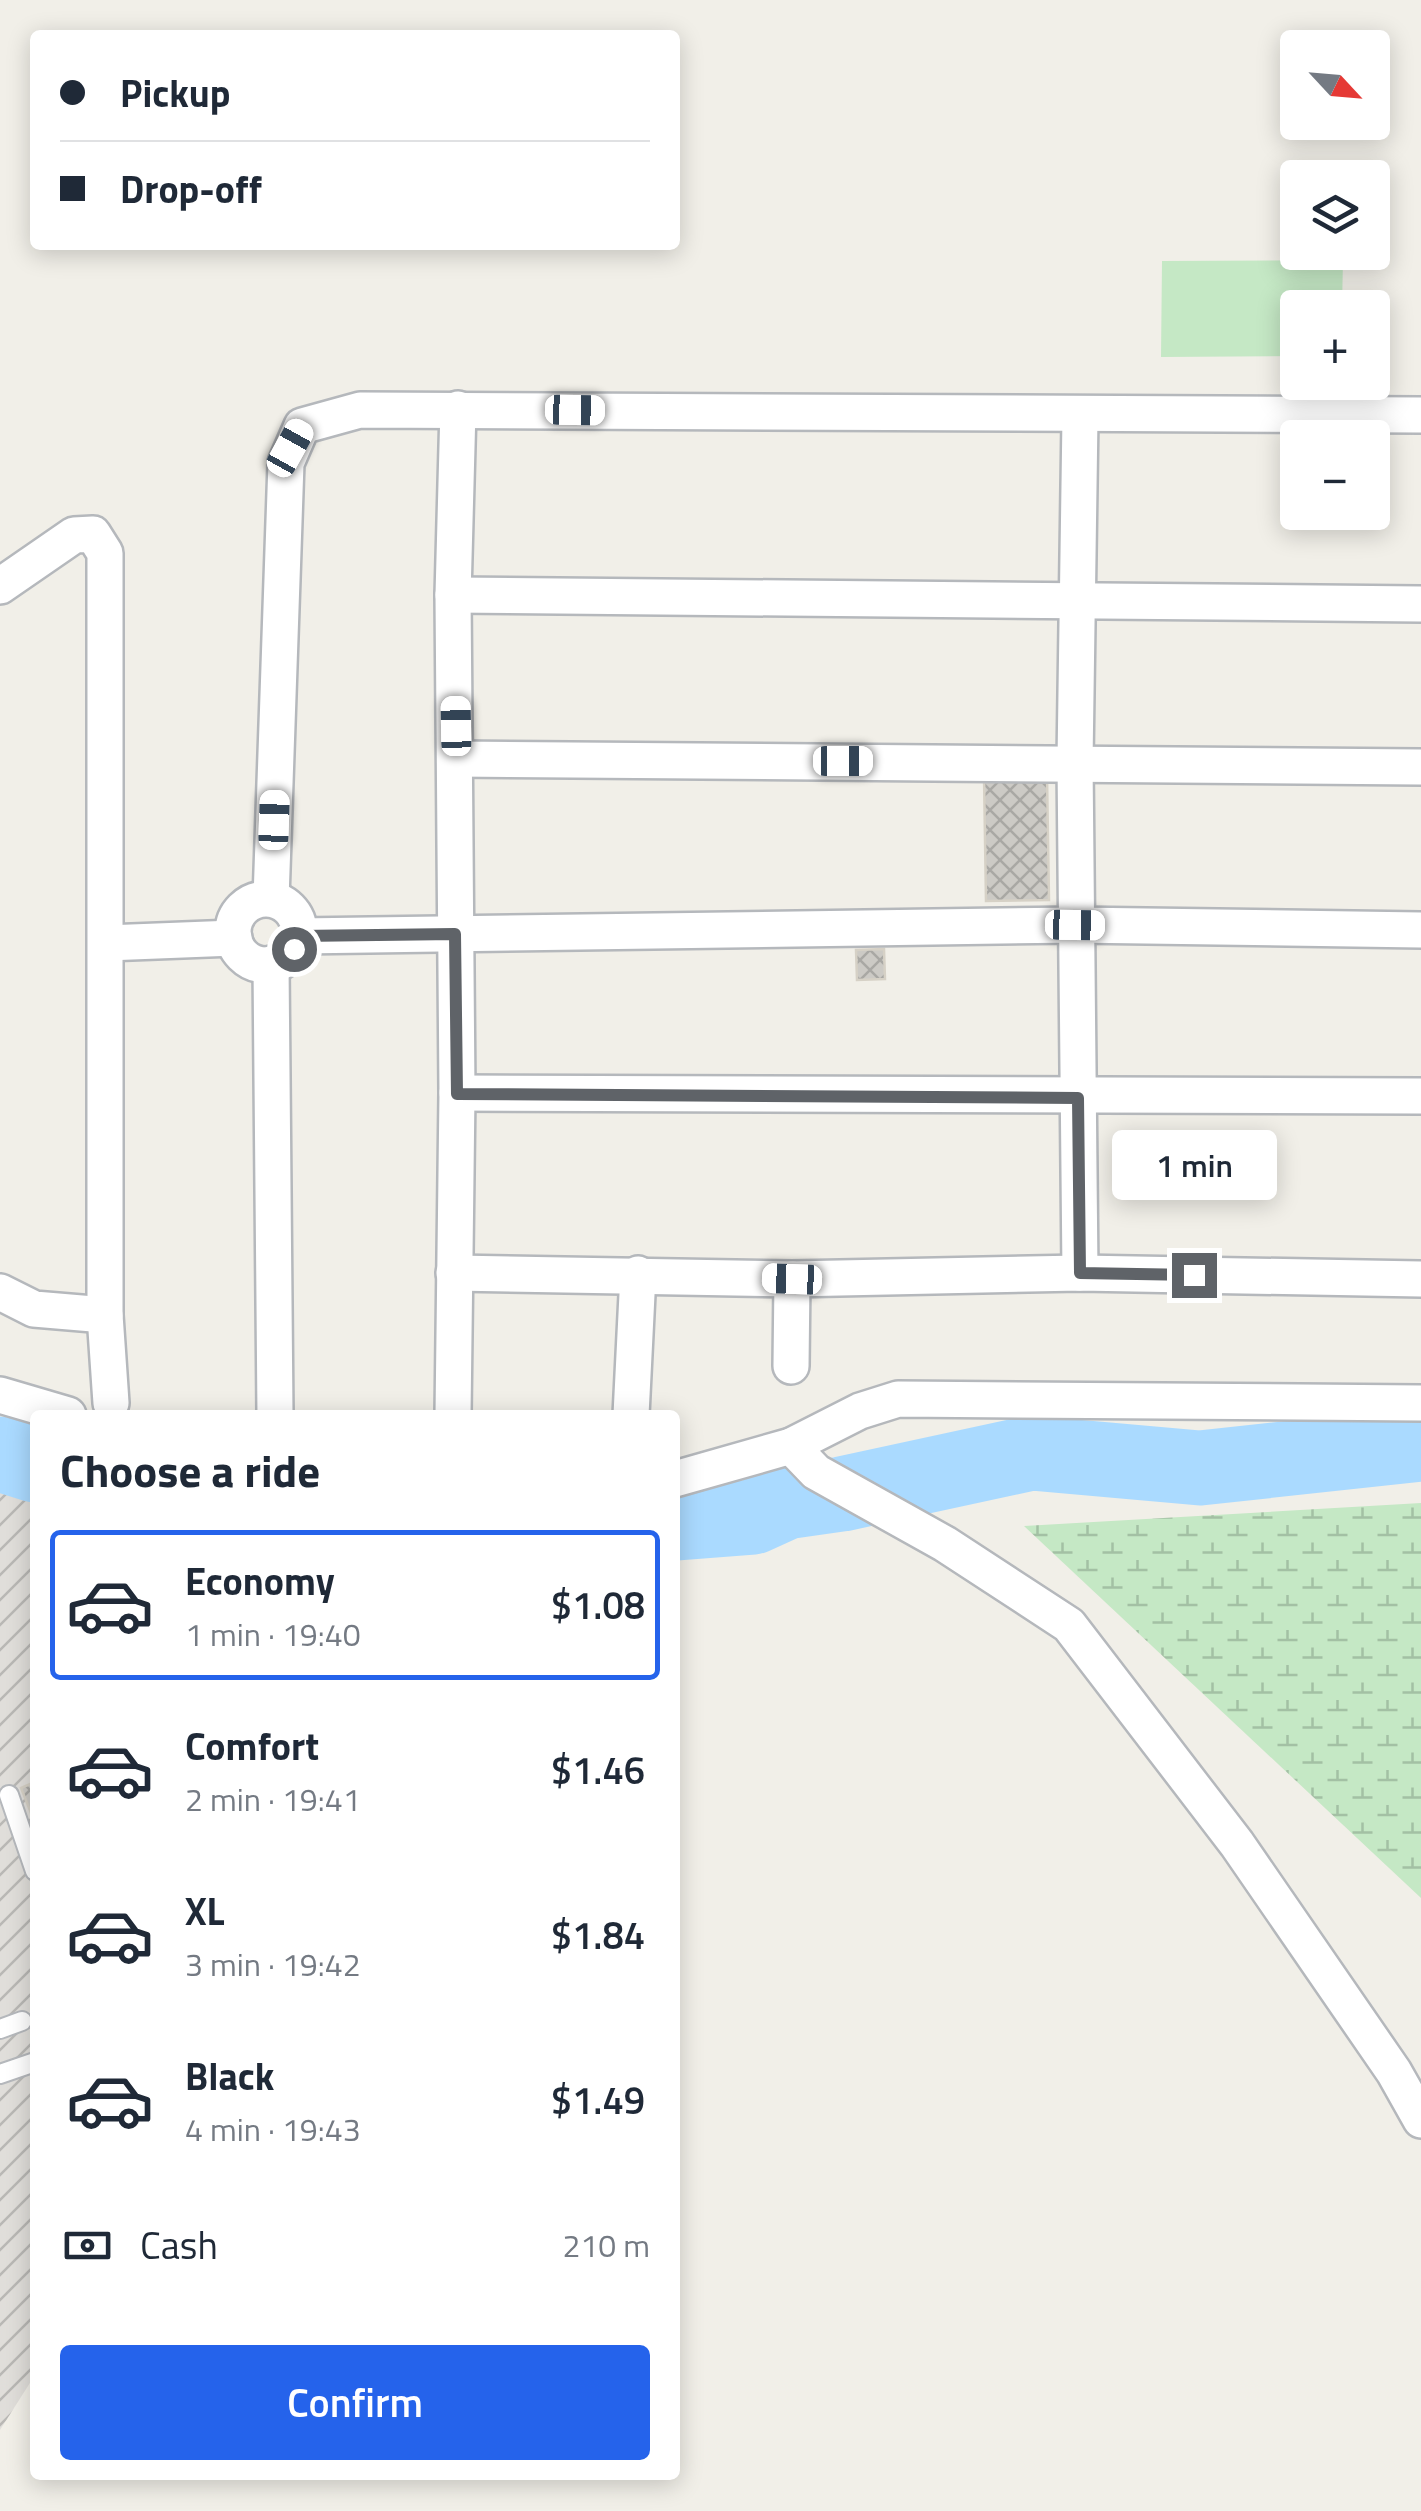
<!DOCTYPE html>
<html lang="en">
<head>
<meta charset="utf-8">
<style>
	:root { --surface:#fff; --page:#f6f6f7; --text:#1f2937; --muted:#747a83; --line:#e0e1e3; --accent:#2563eb }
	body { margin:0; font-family:"Titillium Web",sans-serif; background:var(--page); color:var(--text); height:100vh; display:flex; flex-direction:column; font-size:38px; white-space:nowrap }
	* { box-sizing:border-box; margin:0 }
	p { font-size:32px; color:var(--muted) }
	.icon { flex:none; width:55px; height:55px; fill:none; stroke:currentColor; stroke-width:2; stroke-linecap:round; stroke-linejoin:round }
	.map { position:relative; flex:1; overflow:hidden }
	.drawer { position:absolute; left:30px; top:1410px; width:650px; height:1070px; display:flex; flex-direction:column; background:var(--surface); border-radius:10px; box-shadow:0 5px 25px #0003 }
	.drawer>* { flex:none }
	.top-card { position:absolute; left:30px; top:30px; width:650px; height:220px; border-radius:10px; box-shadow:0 5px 25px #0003; display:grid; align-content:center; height:220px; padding:0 30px; background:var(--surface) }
	.needle { width:65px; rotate:116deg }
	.fabs { position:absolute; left:1280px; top:30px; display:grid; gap:20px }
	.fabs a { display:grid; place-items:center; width:110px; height:110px; border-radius:10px; background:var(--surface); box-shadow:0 5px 25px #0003; font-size:50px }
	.end { position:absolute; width:45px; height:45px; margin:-22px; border:12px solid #5f6368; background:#fff; box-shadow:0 0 0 5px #fff }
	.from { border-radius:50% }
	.bubble { position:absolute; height:70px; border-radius:10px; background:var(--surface); box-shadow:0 5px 25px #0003; font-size:32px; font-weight:600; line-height:70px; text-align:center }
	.car { position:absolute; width:30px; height:60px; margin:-30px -15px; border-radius:12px; box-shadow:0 0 8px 2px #0007; background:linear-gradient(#fff 24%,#345 0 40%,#fff 0 76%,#345 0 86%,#fff 0) }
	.top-card b { display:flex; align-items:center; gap:35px; height:95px; font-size:38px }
	.top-card b+b { border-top:2px solid var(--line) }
	.top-card i { width:25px; height:25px; background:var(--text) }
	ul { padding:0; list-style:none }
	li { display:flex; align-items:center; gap:30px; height:150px; margin:0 20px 15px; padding:0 10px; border:5px solid transparent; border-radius:10px }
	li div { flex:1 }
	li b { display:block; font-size:38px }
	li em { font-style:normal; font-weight:600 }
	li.active { border-color:var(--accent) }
	li>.icon { width:90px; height:90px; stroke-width:1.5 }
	h2 { padding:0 30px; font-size:45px; line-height:120px }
	.pay { display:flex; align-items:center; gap:25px; height:110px; padding:0 30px; font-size:38px }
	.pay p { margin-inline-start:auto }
	.action { display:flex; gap:20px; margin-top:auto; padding:20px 30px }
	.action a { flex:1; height:115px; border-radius:10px; background:var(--accent); color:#fff; font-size:40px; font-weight:600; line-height:115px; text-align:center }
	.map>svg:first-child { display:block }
</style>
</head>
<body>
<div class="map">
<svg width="1421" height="2511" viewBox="0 0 1421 2511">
	<defs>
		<pattern id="industrial-furrows" width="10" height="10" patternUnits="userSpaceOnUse" patternTransform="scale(2.5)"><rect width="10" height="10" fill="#e0deda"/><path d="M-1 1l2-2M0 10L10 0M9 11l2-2" fill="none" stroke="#b9b8b5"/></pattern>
		<pattern id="wetland-marsh" width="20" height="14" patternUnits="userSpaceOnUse" patternTransform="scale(2.5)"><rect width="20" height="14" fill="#c5e8c5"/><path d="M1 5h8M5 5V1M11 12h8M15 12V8" fill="none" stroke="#a3c0a4"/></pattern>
		<pattern id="building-cross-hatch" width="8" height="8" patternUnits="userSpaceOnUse" patternTransform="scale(2.5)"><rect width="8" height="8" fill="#cccac5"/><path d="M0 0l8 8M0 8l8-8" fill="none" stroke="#a9a8a4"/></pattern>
	</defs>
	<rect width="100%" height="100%" fill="#f1efe8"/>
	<path fill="url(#industrial-furrows)" d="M0,1467L35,1480V2375L0,2430Z"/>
	<path fill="url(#wetland-marsh)" d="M1421,1503V1898L1024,1526Z"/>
	<path fill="#c5e8c5" d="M1343,260L1342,307L1298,308L1297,356L1161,357L1162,261Z"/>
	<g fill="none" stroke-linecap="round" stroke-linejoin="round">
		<g stroke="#aadaff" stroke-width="75">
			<path d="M0,1454L35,1465"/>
			<path d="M675,1523L753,1517L786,1502L842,1494L1031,1453L1200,1468L1421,1444"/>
		</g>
	</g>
	<g fill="url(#building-cross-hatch)" stroke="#d6d1c6" stroke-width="2.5">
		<path d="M1047,775L1049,900L986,901L984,776Z"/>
		<path d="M884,949L885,979L857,980L856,950Z"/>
		<path d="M35,1782V1823L21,1788Z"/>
	</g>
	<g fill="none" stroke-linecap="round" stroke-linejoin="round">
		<defs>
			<g id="lane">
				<path d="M9,1795L35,1871"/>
				<path d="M0,2029L22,2021"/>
				<path d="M0,2074L35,2062"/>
			</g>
			<g id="street">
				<path d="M0,586L74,535L93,534L105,553V1315L111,1403"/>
				<path d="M453,595L1421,604"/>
				<path d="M456,759L1421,767"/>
				<circle cx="266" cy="932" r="33"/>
				<path d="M271,899L286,463L302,426L360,410L1421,415"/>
				<path d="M299,936L1075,925L1421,930"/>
				<path d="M106,943L234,938"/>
				<path d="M271,964L275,1415"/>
				<path d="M457,1093L1421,1096"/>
				<path d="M454,1273L792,1279L1080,1273L1421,1279"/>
				<path d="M1080,1273L1075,762L1080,417"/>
				<path d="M0,1292L34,1309L105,1315"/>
				<path d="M791,1366L792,1279"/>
				<path d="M0,1395L68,1415"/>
				<path d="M453,1415L457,1093L453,595L458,409"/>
				<path d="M631,1415L638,1274"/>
				<path d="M791,1446L816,1472L945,1544L1069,1625L1237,1844L1394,2072L1421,2120"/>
				<path d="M675,1479L791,1446L860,1411L898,1399L1421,1403"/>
			</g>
		</defs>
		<use href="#lane" stroke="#b5b8bc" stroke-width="22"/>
		<use href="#street" stroke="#b5b8bc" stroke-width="40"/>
		<use href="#lane" stroke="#fff" stroke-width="18"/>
		<use href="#street" stroke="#fff" stroke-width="35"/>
	</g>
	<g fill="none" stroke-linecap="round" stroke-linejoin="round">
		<path stroke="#5f6368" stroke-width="12" d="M294,949L299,936L455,934L457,1094L1078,1098L1080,1273L1194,1275"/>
	</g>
</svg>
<div class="fabs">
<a><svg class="needle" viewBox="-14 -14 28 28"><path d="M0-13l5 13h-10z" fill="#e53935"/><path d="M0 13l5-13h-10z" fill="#747a83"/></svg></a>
<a><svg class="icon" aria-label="layers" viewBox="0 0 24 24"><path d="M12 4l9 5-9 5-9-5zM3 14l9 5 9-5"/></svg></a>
<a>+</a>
<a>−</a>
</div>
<i class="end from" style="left:294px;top:949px"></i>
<i class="end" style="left:1194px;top:1275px"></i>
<div class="bubble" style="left:1112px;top:1130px;width:165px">1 min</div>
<i class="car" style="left:575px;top:410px;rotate:91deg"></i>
<i class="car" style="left:290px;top:448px;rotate:29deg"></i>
<i class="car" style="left:456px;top:726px;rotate:359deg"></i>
<i class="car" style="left:843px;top:761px;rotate:90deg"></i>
<i class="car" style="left:274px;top:820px;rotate:2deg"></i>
<i class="car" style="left:1075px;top:925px;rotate:91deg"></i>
<i class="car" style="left:792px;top:1279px;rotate:272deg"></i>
<div class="top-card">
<b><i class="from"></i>Pickup</b>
<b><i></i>Drop-off</b>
</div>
<section class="drawer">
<h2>Choose a ride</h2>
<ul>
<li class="active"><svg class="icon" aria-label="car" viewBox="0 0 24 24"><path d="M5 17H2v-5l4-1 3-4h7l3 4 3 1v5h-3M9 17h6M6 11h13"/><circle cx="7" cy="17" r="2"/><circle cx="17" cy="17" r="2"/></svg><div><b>Economy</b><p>1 min · 19:40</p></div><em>$1.08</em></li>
<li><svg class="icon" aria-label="car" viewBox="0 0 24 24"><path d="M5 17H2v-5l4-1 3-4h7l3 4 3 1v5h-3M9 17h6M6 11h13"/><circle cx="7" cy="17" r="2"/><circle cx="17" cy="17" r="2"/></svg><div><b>Comfort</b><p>2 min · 19:41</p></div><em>$1.46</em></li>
<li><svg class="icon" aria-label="car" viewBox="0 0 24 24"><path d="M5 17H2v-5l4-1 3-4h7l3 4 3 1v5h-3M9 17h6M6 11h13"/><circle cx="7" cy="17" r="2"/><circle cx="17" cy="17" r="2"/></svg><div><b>XL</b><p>3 min · 19:42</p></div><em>$1.84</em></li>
<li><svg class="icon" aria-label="car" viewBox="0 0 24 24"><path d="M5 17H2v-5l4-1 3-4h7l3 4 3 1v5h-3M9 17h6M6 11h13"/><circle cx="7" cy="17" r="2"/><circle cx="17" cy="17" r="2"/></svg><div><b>Black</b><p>4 min · 19:43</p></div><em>$1.49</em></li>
</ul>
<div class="pay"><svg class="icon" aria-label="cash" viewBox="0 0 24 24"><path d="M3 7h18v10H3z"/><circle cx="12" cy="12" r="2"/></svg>Cash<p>210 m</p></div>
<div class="action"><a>Confirm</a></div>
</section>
</div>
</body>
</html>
